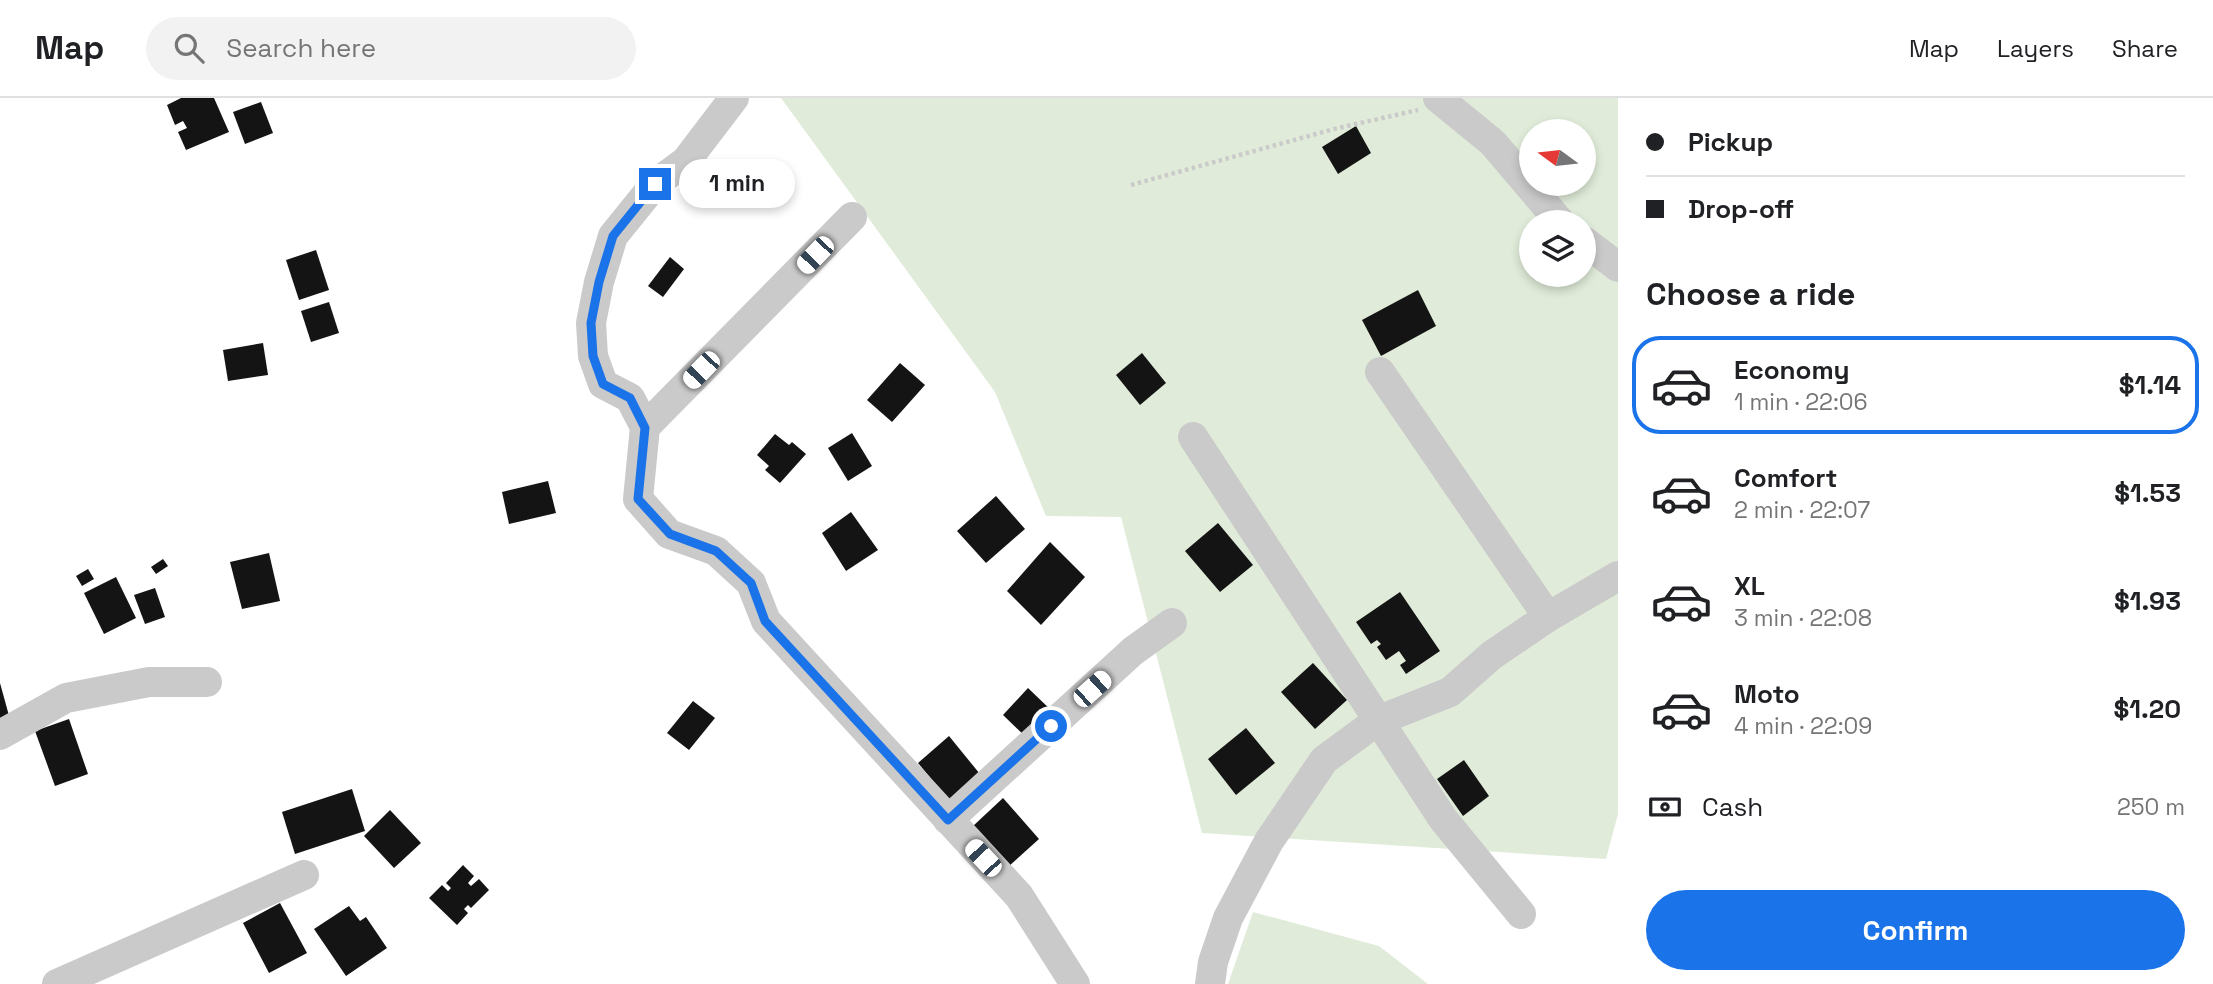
<!DOCTYPE html>
<html lang="en">
<head>
<meta charset="utf-8">
<style>
	:root { --surface:#fff; --page:#f2f2f2; --text:#202124; --muted:#757577; --line:#e0e0e0; --accent:#1a73e8 }
	body { margin:0; font-family:"Space Grotesk",sans-serif; background:var(--page); color:var(--text); height:100vh; display:flex; flex-direction:column; font-size:26px; white-space:nowrap }
	* { box-sizing:border-box; margin:0 }
	p { font-size:23px; color:var(--muted) }
	.icon { flex:none; width:38px; height:38px; fill:none; stroke:currentColor; stroke-width:2; stroke-linecap:round; stroke-linejoin:round }
	.map { position:relative; flex:1; overflow:hidden }
	.drawer { display:flex; flex-direction:column; background:var(--surface); width:595px }
	.drawer>* { flex:none }
	.banner { display:grid; align-content:center; height:154px; padding:0 28px; background:var(--surface) }
	.needle { width:46px; rotate:285deg }
	.fabs { position:absolute; left:1519px; top:21px; display:grid; gap:14px }
	.fabs a { display:grid; place-items:center; width:77px; height:77px; border-radius:50%; background:var(--surface); box-shadow:0 4px 10px #0003; font-size:35px }
	.end { position:absolute; width:32px; height:32px; margin:-16px; border:9px solid #1a73e8; background:#fff; box-shadow:0 0 0 4px #fff }
	.from { border-radius:50% }
	.bubble { position:absolute; height:49px; border-radius:24px; background:var(--surface); box-shadow:0 4px 10px #0003; font-size:23px; font-weight:700; line-height:49px; text-align:center }
	.car { position:absolute; width:21px; height:42px; margin:-21px -10px; border-radius:9px; box-shadow:0 0 5px 2px #0007; background:linear-gradient(#fff 24%,#345 0 40%,#fff 0 76%,#345 0 86%,#fff 0) }
	.banner b { display:flex; align-items:center; gap:24px; height:66px; font-size:26px }
	.banner b+b { border-top:2px solid var(--line) }
	.banner i { width:18px; height:18px; background:var(--text) }
	ul { padding:0; list-style:none }
	li { display:flex; align-items:center; gap:21px; height:98px; margin:0 14px 10px; padding:0 14px; border:4px solid transparent; border-radius:28px }
	li div { flex:1 }
	li b { display:block; font-size:26px }
	li em { font-style:normal; font-weight:700 }
	li.active { border-color:var(--accent) }
	li>.icon { width:63px; height:63px; stroke-width:1.5 }
	h2 { padding:0 28px; font-size:32px; line-height:84px }
	.pay { display:flex; align-items:center; gap:18px; height:77px; padding:0 28px; font-size:26px }
	.pay p { margin-inline-start:auto }
	.cta { display:flex; gap:14px; margin-top:auto; padding:14px 28px }
	.cta a { flex:1; height:80px; border-radius:42px; background:var(--accent); color:#fff; font-size:28px; font-weight:700; line-height:80px; text-align:center }
	header { display:flex; align-items:center; gap:42px; box-sizing:border-box; height:98px; padding:0 35px; background:var(--surface); border-bottom:2px solid var(--line) }
	header strong { font-size:33px }
	nav { display:flex; gap:38px; margin-inline-start:auto; font-size:24px }
	.search { width:490px; height:63px; background:var(--page); display:flex; align-items:center; gap:18px; box-sizing:border-box; padding:0 24px; border-radius:38px; color:var(--muted); font-size:26px }
	main { display:flex; flex:1; min-height:0 }
	.map>svg:first-child { display:block }
</style>
</head>
<body>
<header>
<strong>Map</strong>
<div class="search"><svg class="icon" aria-label="search" viewBox="0 0 24 24"><circle cx="10" cy="10" r="6"/><path d="M15 15l6 6"/></svg>Search here</div>
<nav><a>Map</a><a>Layers</a><a>Share</a></nav>
</header>
<main>
<div class="map">
<svg width="1618" height="886" viewBox="0 0 1618 886">
	<rect width="100%" height="100%" fill="#fff"/>
	<g fill="#e0ecd9" fill-rule="evenodd">
		<path d="M781,0H1618V716L1606,761L1202,735L1121,419L1046,418L995,294ZM1531,33H1584V86H1531ZM1531,124H1584V177H1531Z"/>
		<path d="M1253,814L1379,848L1428,886H1228Z"/>
	</g>
	<g fill="#141414">
		<path d="M181,0H214L229,34L186,52L178,34L187,30L183,23L175,27L167,7Z"/>
		<path d="M261,4L273,35L245,46L233,14Z"/>
		<path d="M1356,28L1371,55L1338,76L1322,49Z"/>
		<path d="M316,152L329,192L299,202L286,162Z"/>
		<path d="M670,159L684,171L663,199L648,188Z"/>
		<path d="M1418,192L1436,228L1381,258L1362,222Z"/>
		<path d="M329,204L339,235L311,244L301,213Z"/>
		<path d="M263,245L268,277L228,283L223,252Z"/>
		<path d="M1142,255L1166,285L1140,307L1116,277Z"/>
		<path d="M900,265L925,287L892,324L867,302Z"/>
		<path d="M852,335L872,368L848,383L828,350Z"/>
		<path d="M775,336L789,347L792,344L806,356L780,385L765,372L769,368L757,357Z"/>
		<path d="M548,383L556,415L509,426L502,394Z"/>
		<path d="M996,398L1025,431L986,465L957,433Z"/>
		<path d="M851,414L878,452L846,473L822,435Z"/>
		<path d="M1218,425L1253,467L1220,494L1185,453Z"/>
		<path d="M1050,444L1085,479L1041,527L1007,493Z"/>
		<path d="M269,455L280,503L242,511L230,464Z"/>
		<path d="M163,461L168,468L156,476L151,469Z"/>
		<path d="M88,471L94,481L82,488L76,478Z"/>
		<path d="M116,479L136,520L104,536L84,495Z"/>
		<path d="M155,490L165,519L145,526L134,497Z"/>
		<path d="M1400,494L1440,553L1406,576L1400,567L1406,563L1399,553L1386,562L1377,549L1381,546L1377,542L1371,546L1356,524Z"/>
		<path d="M1313,565L1347,602L1315,631L1281,594Z"/>
		<path d="M0,585L11,625L0,628Z"/>
		<path d="M1028,590L1054,615L1029,642L1003,617Z"/>
		<path d="M693,603L715,620L689,652L667,635Z"/>
		<path d="M69,621L88,676L55,688L35,633Z"/>
		<path d="M1246,630L1275,665L1236,697L1208,661Z"/>
		<path d="M949,638L984,681L953,707L918,665Z"/>
		<path d="M1464,662L1489,698L1463,718L1437,681Z"/>
		<path d="M352,691L365,733L295,756L282,714Z"/>
		<path d="M1003,700L1039,741L1008,769L972,729Z"/>
		<path d="M390,712L421,745L394,770L364,738Z"/>
		<path d="M463,767L474,778L468,785L471,788L479,781L489,792L471,810L468,807L464,811L468,815L457,827L429,800L442,787L448,793L451,790L446,785Z"/>
		<path d="M280,805L307,855L269,875L243,825Z"/>
		<path d="M349,808L360,823L366,819L387,850L346,878L314,831Z"/>
	</g>
	<g fill="none" stroke-linecap="round" stroke-linejoin="round">
		<path stroke="#cacaca" stroke-width="4.5" stroke-dasharray="3.5 3.5" stroke-linecap="butt" d="M1131,87L1334,31L1418,12"/>
		<g stroke="#cacaca" stroke-width="30">
			<path d="M734,0L686,63L655,86L613,138L599,184L591,225L593,258L603,286L630,300L645,329L638,401L669,436L716,453L751,485L766,523L1019,798L1075,886"/>
			<path d="M1438,0L1493,45L1560,124"/>
			<path d="M1584,143L1618,169"/>
			<path d="M1380,274L1548,519"/>
			<path d="M645,329L852,119"/>
			<path d="M1193,339L1443,721L1521,816"/>
			<path d="M0,637L66,600L149,584H207"/>
			<path d="M948,722L1133,553L1172,525"/>
			<path d="M57,886L304,777"/>
			<path d="M1210,886L1213,864L1228,820L1269,743L1324,662L1377,623L1450,594L1492,557L1548,519L1618,478"/>
		</g>
	</g>
	<g fill="none" stroke-linecap="round" stroke-linejoin="round">
		<path stroke="#1a73e8" stroke-width="9" d="M655,86L613,138L599,184L591,225L593,258L603,286L630,300L645,330L638,401L670,436L716,453L751,485L765,523L948,722L1051,628"/>
	</g>
</svg>
<div class="fabs">
<a><svg class="needle" viewBox="-14 -14 28 28"><path d="M0-13l5 13h-10z" fill="#e53935"/><path d="M0 13l5-13h-10z" fill="#757577"/></svg></a>
<a><svg class="icon" aria-label="layers" viewBox="0 0 24 24"><path d="M12 4l9 5-9 5-9-5zM3 14l9 5 9-5"/></svg></a>
</div>
<i class="end from" style="left:1051px;top:628px"></i>
<i class="end" style="left:655px;top:86px"></i>
<div class="bubble" style="left:679px;top:61px;width:116px">1 min</div>
<i class="car" style="left:815px;top:157px;rotate:224deg"></i>
<i class="car" style="left:701px;top:272px;rotate:224deg"></i>
<i class="car" style="left:1092px;top:591px;rotate:48deg"></i>
<i class="car" style="left:983px;top:760px;rotate:317deg"></i>
</div>
<section class="drawer">
<div class="banner">
<b><i class="from"></i>Pickup</b>
<b><i></i>Drop-off</b>
</div>
<h2>Choose a ride</h2>
<ul>
<li class="active"><svg class="icon" aria-label="car" viewBox="0 0 24 24"><path d="M5 17H2v-5l4-1 3-4h7l3 4 3 1v5h-3M9 17h6M6 11h13"/><circle cx="7" cy="17" r="2"/><circle cx="17" cy="17" r="2"/></svg><div><b>Economy</b><p>1 min · 22:06</p></div><em>$1.14</em></li>
<li><svg class="icon" aria-label="car" viewBox="0 0 24 24"><path d="M5 17H2v-5l4-1 3-4h7l3 4 3 1v5h-3M9 17h6M6 11h13"/><circle cx="7" cy="17" r="2"/><circle cx="17" cy="17" r="2"/></svg><div><b>Comfort</b><p>2 min · 22:07</p></div><em>$1.53</em></li>
<li><svg class="icon" aria-label="car" viewBox="0 0 24 24"><path d="M5 17H2v-5l4-1 3-4h7l3 4 3 1v5h-3M9 17h6M6 11h13"/><circle cx="7" cy="17" r="2"/><circle cx="17" cy="17" r="2"/></svg><div><b>XL</b><p>3 min · 22:08</p></div><em>$1.93</em></li>
<li><svg class="icon" aria-label="car" viewBox="0 0 24 24"><path d="M5 17H2v-5l4-1 3-4h7l3 4 3 1v5h-3M9 17h6M6 11h13"/><circle cx="7" cy="17" r="2"/><circle cx="17" cy="17" r="2"/></svg><div><b>Moto</b><p>4 min · 22:09</p></div><em>$1.20</em></li>
</ul>
<div class="pay"><svg class="icon" aria-label="cash" viewBox="0 0 24 24"><path d="M3 7h18v10H3z"/><circle cx="12" cy="12" r="2"/></svg>Cash<p>250 m</p></div>
<div class="cta"><a>Confirm</a></div>
</section>
</main>
</body>
</html>
